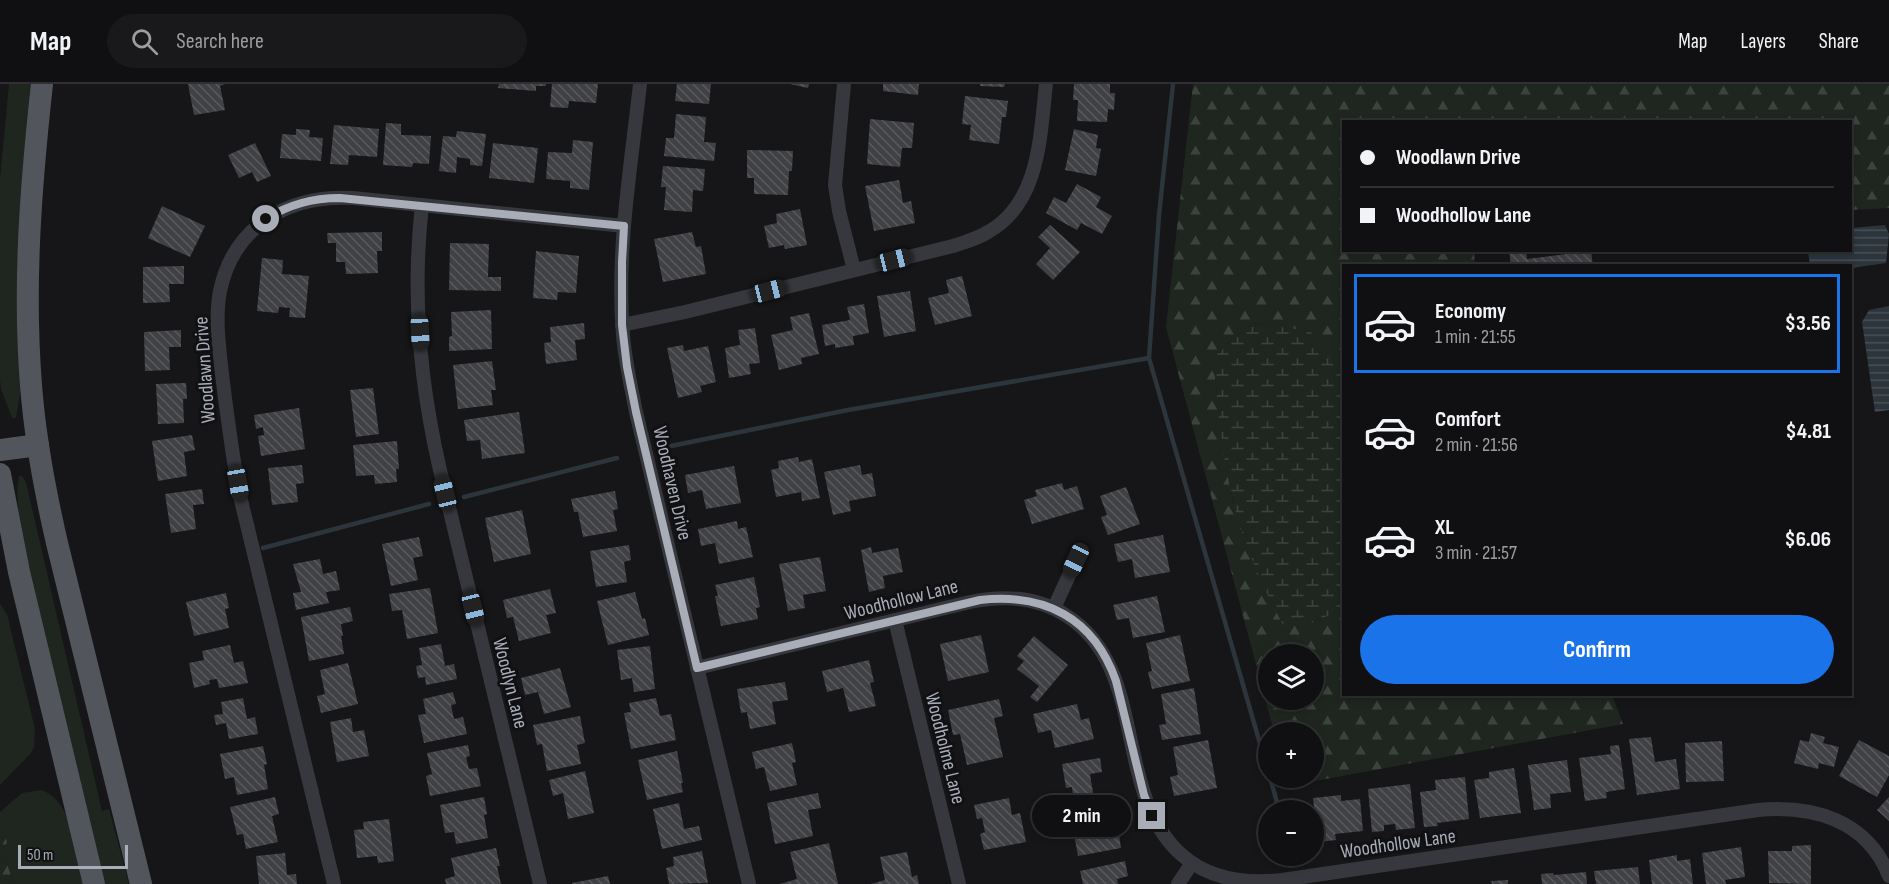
<!DOCTYPE html>
<html lang="en">
<head>
<meta charset="utf-8">
<style>
	:root { --surface:#101012; --page:#19191b; --text:#f1f3f6; --muted:#9c9d9f; --line:#303032; --accent:#1a73e8 }
	body { margin:0; font-family:"Sofia Sans Condensed",sans-serif; background:var(--page); color:var(--text); height:100vh; display:flex; flex-direction:column; font-size:22px; white-space:nowrap }
	* { box-sizing:border-box; margin:0 }
	p { font-size:20px; color:var(--muted) }
	.icon { flex:none; width:33px; height:33px; fill:none; stroke:currentColor; stroke-width:2; stroke-linecap:round; stroke-linejoin:round }
	.map { position:relative; flex:1; overflow:hidden }
	.side { position:absolute; left:1342px; top:180px; width:510px; height:432px; display:flex; flex-direction:column; background:var(--surface); border-radius:0px; box-shadow:0 3px 9px #0003,0 0 0 2px var(--line) }
	.side>* { flex:none }
	.top-card { position:absolute; left:1342px; top:36px; width:510px; height:132px; border-radius:0px; box-shadow:0 3px 9px #0003,0 0 0 2px var(--line); display:grid; align-content:center; height:132px; padding:0 18px; background:var(--surface) }
	.buttons { position:absolute; left:1258px; top:560px; display:grid; gap:12px }
	.buttons a { display:grid; place-items:center; width:66px; height:66px; border-radius:50%; background:var(--surface); box-shadow:0 3px 9px #0003,0 0 0 2px var(--line); font-size:30px }
	.scale { position:absolute; left:18px; bottom:15px; width:110px; box-sizing:border-box; padding-left:6px; border:3px solid #a8adb8; border-top:0; font-size:16px; line-height:21px; white-space:nowrap; color:#a8adb8; -webkit-text-stroke:4px #111113; paint-order:stroke }
	.end { position:absolute; width:27px; height:27px; margin:-14px; border:8px solid #a8adb8; background:#111; box-shadow:0 0 0 3px #111 }
	.from { border-radius:50% }
	.bubble { position:absolute; height:42px; border-radius:21px; background:var(--surface); box-shadow:0 3px 9px #0003,0 0 0 2px var(--line); font-size:20px; font-weight:700; line-height:42px; text-align:center }
	.car { position:absolute; width:18px; height:36px; margin:-18px -9px; border-radius:8px; box-shadow:0 0 4px 2px #0007; background:linear-gradient(#222 24%,#8ab4d8 0 40%,#222 0 76%,#8ab4d8 0 86%,#222 0) }
	.top-card b { display:flex; align-items:center; gap:21px; height:57px; font-size:22px }
	.top-card b+b { border-top:2px solid var(--line) }
	.top-card i { width:15px; height:15px; background:var(--text) }
	ul { padding:10px 0 0; list-style:none }
	li { display:flex; align-items:center; gap:18px; height:99px; margin:0 12px 9px; padding:0 6px; border:3px solid transparent; border-radius:0px }
	li div { flex:1 }
	li b { display:block; font-size:22px }
	li em { font-style:normal; font-weight:700 }
	li.active { border-color:var(--accent) }
	li>.icon { width:54px; height:54px; stroke-width:1.5 }
	.action { display:flex; gap:12px; margin-top:auto; padding:12px 18px }
	.action a { flex:1; height:69px; border-radius:36px; background:var(--accent); color:#fff; font-size:24px; font-weight:700; line-height:69px; text-align:center }
	header { display:flex; align-items:center; gap:36px; box-sizing:border-box; height:84px; padding:0 30px; background:var(--surface); border-bottom:2px solid var(--line) }
	header strong { font-size:28px }
	nav { display:flex; gap:33px; margin-inline-start:auto; font-size:21px }
	.search { width:420px; height:54px; background:var(--page); display:flex; align-items:center; gap:15px; box-sizing:border-box; padding:0 21px; border-radius:33px; color:var(--muted); font-size:22px }
	.map>svg:first-child { display:block }
</style>
</head>
<body>
<header>
<strong>Map</strong>
<div class="search"><svg class="icon" aria-label="search" viewBox="0 0 24 24"><circle cx="10" cy="10" r="6"/><path d="M15 15l6 6"/></svg>Search here</div>
<nav><a>Map</a><a>Layers</a><a>Share</a></nav>
</header>
<div class="map">
<svg width="1889" height="800" viewBox="0 0 1889 800">
	<defs>
		<pattern id="forest-firs" width="22" height="20" patternUnits="userSpaceOnUse" patternTransform="scale(1.5)"><rect width="22" height="20" fill="#1e261f"/><path d="M5 1l3.5 6h-7zM16 11l3.5 6h-7z" fill="#3c433d"/></pattern>
		<pattern id="wetland-marsh" width="20" height="14" patternUnits="userSpaceOnUse" patternTransform="scale(1.5)"><rect width="20" height="14" fill="#1e261f"/><path d="M1 5h8M5 5V1M11 12h8M15 12V8" fill="none" stroke="#3c433d"/></pattern>
		<pattern id="water-rules" width="6" height="5" patternUnits="userSpaceOnUse" patternTransform="scale(1.5)"><rect width="6" height="5" fill="#2c353c"/><path d="M0 2.5h6" fill="none" stroke="#485056"/></pattern>
		<pattern id="building-back-hatch" width="6" height="6" patternUnits="userSpaceOnUse" patternTransform="scale(1.5)"><rect width="6" height="6" fill="#404145"/><path d="M-1 5l2 2M0 0l6 6M5-1l2 2" fill="none" stroke="#595a5e"/></pattern>
	</defs>
	<rect width="100%" height="100%" fill="#161618"/>
	<g fill="#1e261f">
		<path d="M9,0H33L21,304L16,334H12L1,305L0,296V95Z"/>
		<path d="M19,392H22L26,398L102,727L109,725L129,800H103L20,447L17,406Z"/>
		<path d="M0,520L7,530L35,645L34,663L31,669L0,701Z"/>
		<path d="M41,706C73,716 76,770 83,800H14L3,768V749H0V728L22,709Z"/>
	</g>
	<g fill="url(#forest-firs)" fill-rule="evenodd">
		<path d="M1193,0H1889V124L1851,126V38H1344V166L1474,167L1475,181L1344,182V296L1309,247L1252,239L1213,274L1221,348L1233,417L1306,541L1344,525V610L1612,611L1623,640L1288,702L1286,693H1314V648H1274L1166,243ZM1269,570H1314V615H1269Z"/>
		<path d="M3,748L7,758L3,768L14,800H0V749Z"/>
	</g>
	<path fill="url(#wetland-marsh)" d="M1252,239L1310,247L1344,296V525L1306,541H1283C1262,501 1243,460 1233,416C1221,370 1218,321 1213,274Z"/>
	<g fill="url(#water-rules)">
		<path d="M1885,141L1889,150L1886,179L1851,184V182L1810,181L1808,167L1851,166V144Z"/>
		<path d="M1889,222V326L1875,328L1862,238L1869,226Z"/>
	</g>
	<g fill="none" stroke-linecap="round" stroke-linejoin="round">
		<g stroke="#2c353c" stroke-width="4.5">
			<path d="M1173,0L1159,131L1149,274L1269,691"/>
			<path d="M671,362L848,326L1149,274"/>
			<path d="M464,413L617,374"/>
			<path d="M263,464L429,420"/>
			<path d="M1270,693L1279,726"/>
			<path d="M1292,771L1293,773"/>
		</g>
	</g>
	<g fill="url(#building-back-hatch)">
		<path d="M188,0H225L220,2L225,26L194,31Z"/>
		<path d="M499,0H546V2H536V7L498,4Z"/>
		<path d="M552,0H598L596,19L569,17L568,24L550,23Z"/>
		<path d="M677,0H711L709,20L675,17Z"/>
		<path d="M790,0H809L808,4Z"/>
		<path d="M883,0H919L918,11L883,7Z"/>
		<path d="M980,0H1005L1004,3L980,2Z"/>
		<path d="M1074,0H1110V9H1115L1114,26L1108,25L1107,38L1077,37L1078,16H1073Z"/>
		<path d="M965,12L1008,17L1006,33H1002L999,60L969,56L971,41L962,40Z"/>
		<path d="M676,30L706,33L704,58L716,59L714,77L664,72L666,54H674Z"/>
		<path d="M870,35L914,39L912,64H902L900,83L867,80Z"/>
		<path d="M386,39L401,40V51L431,52L429,80L413,79L412,83L383,81Z"/>
		<path d="M334,41L379,45L377,73L349,71L348,81L330,80Z"/>
		<path d="M296,45L310,46L309,53L323,54L321,77L280,74L282,50L296,51Z"/>
		<path d="M1074,45L1098,51L1096,64L1101,65L1096,92L1065,86Z"/>
		<path d="M457,47L486,50L482,82L470,81V75L457,73L456,89L439,87L443,52L456,53Z"/>
		<path d="M573,56L593,58L589,106L570,104V97L546,95L548,68L572,69Z"/>
		<path d="M255,59L271,92L257,98L252,88L239,94L228,71Z"/>
		<path d="M493,59L538,64L534,99L489,94Z"/>
		<path d="M747,66L793,67L792,87H789L788,111L754,110V94H747Z"/>
		<path d="M663,82L705,85L703,107L693,106L692,128L664,126L666,103H661Z"/>
		<path d="M899,96L903,119L911,117L915,139L874,147L865,102Z"/>
		<path d="M1077,100L1101,113L1096,123L1112,132L1102,150L1081,139L1077,146L1046,129L1054,113L1066,119Z"/>
		<path d="M162,122L205,142L190,173L148,154Z"/>
		<path d="M800,125L807,161L785,165L784,161L769,164L764,142L777,139L776,130Z"/>
		<path d="M1050,141L1080,168L1053,196L1036,180L1050,164L1038,153Z"/>
		<path d="M382,148V167H377L378,189L346,190L345,178H336V159H328L327,149Z"/>
		<path d="M692,148L696,163L701,162L706,190L663,198L654,155Z"/>
		<path d="M450,159L489,160L488,193H501V207L449,206Z"/>
		<path d="M1509,166H1526L1527,175L1591,167L1593,182H1511Z"/>
		<path d="M536,167L579,172L576,209L558,208L557,216L533,214Z"/>
		<path d="M262,174L283,176L282,190L309,192L305,234L289,233L290,224L279,223L278,229L257,227Z"/>
		<path d="M184,182V200H169L170,218L143,219V183Z"/>
		<path d="M962,192L972,232L935,241L928,214L949,209L946,196Z"/>
		<path d="M910,207L916,247L884,253L877,212Z"/>
		<path d="M864,220L869,249L853,252L854,261L835,264V260L825,262L822,241L850,236L847,223Z"/>
		<path d="M491,226L492,265L449,267V253L452,252L451,228Z"/>
		<path d="M809,229L819,270L801,274L802,280L779,286L771,251L793,246L790,233Z"/>
		<path d="M584,239L585,255L575,256L577,276L546,280L544,259L551,258L550,243Z"/>
		<path d="M755,244L760,279L749,280L751,290L729,294L725,264L740,261L738,246Z"/>
		<path d="M181,246V263H169L170,286L145,287L144,248Z"/>
		<path d="M683,261L684,267L708,262L716,298L700,302L702,308L678,314L667,264Z"/>
		<path d="M492,277L496,306H491L493,321L458,325L453,281Z"/>
		<path d="M186,299L187,315H183L184,339L158,340L156,300Z"/>
		<path d="M373,304L379,350L356,353L350,306Z"/>
		<path d="M299,324L305,365L261,372L258,352L264,351L263,343L256,345L254,331Z"/>
		<path d="M519,328L525,369L482,375L480,356L467,357L464,336Z"/>
		<path d="M192,351L195,366L184,368L187,392L158,397L152,357Z"/>
		<path d="M397,357L399,385H396L397,398L375,400L374,391L356,392L353,361Z"/>
		<path d="M798,373L799,378L812,375L820,414L802,417L801,408L776,413L771,386L779,384L778,377Z"/>
		<path d="M302,381L304,399L296,400L298,418L272,421L268,384Z"/>
		<path d="M860,381L862,391L872,389L876,412L849,417L851,427L833,431L824,388Z"/>
		<path d="M734,382L741,419L706,425L702,406L688,409L685,391Z"/>
		<path d="M1062,399L1064,406L1077,402L1084,425L1032,440L1024,416L1037,412L1035,406Z"/>
		<path d="M1126,403L1140,440L1108,451L1101,433L1107,431L1100,412Z"/>
		<path d="M202,405L204,420L193,421L196,445L171,449L165,410Z"/>
		<path d="M615,407L618,425L613,426L617,447L583,453L578,428H574L571,415Z"/>
		<path d="M522,426L531,470L494,478L485,434Z"/>
		<path d="M737,437L738,445L746,443L753,473L719,480L715,459L701,462L698,445Z"/>
		<path d="M1163,451L1170,488L1135,494L1132,475L1118,478L1114,460Z"/>
		<path d="M419,453L423,472L413,474L418,496L391,502L382,460Z"/>
		<path d="M629,461L631,476L624,478L627,498L596,503L590,467Z"/>
		<path d="M871,463L872,469L898,464L903,488L883,492L885,504L869,508L861,466Z"/>
		<path d="M820,473L826,507L803,511L805,524L788,527L779,480Z"/>
		<path d="M320,475L323,490L336,487L340,506L326,508L329,519L296,526L293,509L301,508L293,480Z"/>
		<path d="M754,493L760,523L756,524L758,535L721,542L715,512H718L715,501Z"/>
		<path d="M430,504L438,549L407,555L402,526L392,527L389,510Z"/>
		<path d="M550,505L556,529L546,531L551,549L519,557L513,533L507,534L503,516Z"/>
		<path d="M635,508L642,535L645,534L649,551L608,561L597,517Z"/>
		<path d="M226,509L229,524L225,525L229,544L194,552L186,518Z"/>
		<path d="M1157,512L1165,548L1133,554L1129,534L1117,536L1113,521Z"/>
		<path d="M350,523L353,537L341,540L343,552H341L344,570L309,577L301,533Z"/>
		<path d="M981,551L989,588L948,597L940,560Z"/>
		<path d="M1180,551L1190,597L1152,605L1148,588L1152,587L1146,559Z"/>
		<path d="M1034,552L1068,581L1037,618L1030,613L1039,602L1017,585L1024,577L1017,572Z"/>
		<path d="M441,560L445,582L454,580L457,595L426,601L425,593L418,594L416,582L422,581L419,564Z"/>
		<path d="M230,561L234,579L243,577L248,599L219,604L217,595L209,596L210,600L194,604L189,579L204,576L202,567Z"/>
		<path d="M650,562L655,605L634,608L632,594L621,596L617,566Z"/>
		<path d="M869,576L874,598L870,599L876,622L849,628L843,604L827,608L822,587Z"/>
		<path d="M348,579L358,620L321,629L317,612L325,610L320,586Z"/>
		<path d="M560,584L571,623L544,630L538,608L525,611L521,594Z"/>
		<path d="M785,598L788,616L772,618L776,640L750,645L747,628L741,629L737,605Z"/>
		<path d="M1194,604L1201,650L1162,656L1159,641L1166,640L1161,610Z"/>
		<path d="M453,608L456,620L451,621L454,635L463,633L467,650L424,659L418,631L426,630L423,615Z"/>
		<path d="M243,614L247,635L255,633L258,650L229,655L226,639L216,641L214,631L223,630L221,618Z"/>
		<path d="M656,614L660,632L671,630L676,656L631,665L624,629L631,628L629,619Z"/>
		<path d="M999,615L1003,632L994,634L1003,673L967,681L960,650L953,651L948,626Z"/>
		<path d="M1077,620L1081,636L1089,634L1094,655L1055,664L1051,646L1038,649L1033,630Z"/>
		<path d="M580,632L585,659L577,661L581,680L547,687L542,660L537,661L533,641Z"/>
		<path d="M351,634L353,648L364,646L369,672L337,678L330,638Z"/>
		<path d="M1811,649L1825,653L1823,659L1839,663L1834,683L1819,679L1818,685L1794,679L1800,656L1809,658Z"/>
		<path d="M1651,653L1655,678L1676,675L1680,705L1637,711L1629,655Z"/>
		<path d="M1208,656L1217,704L1174,712L1170,693L1178,691L1173,663Z"/>
		<path d="M1859,656L1889,672V691L1877,713L1839,692Z"/>
		<path d="M1722,657L1724,697L1686,698L1685,659Z"/>
		<path d="M792,659L796,678L792,679L797,701L770,707L764,683L756,685L752,668Z"/>
		<path d="M468,661L470,672L466,673L469,685L477,684L481,702L430,712L426,692L432,690L427,669Z"/>
		<path d="M1619,661L1625,705L1606,708L1607,714L1585,717L1579,674L1611,670L1610,662Z"/>
		<path d="M263,662L267,680L264,681L268,705L237,711L234,693L225,695L220,670Z"/>
		<path d="M677,667L683,699H681L683,708L647,716L638,676Z"/>
		<path d="M1100,674L1102,688L1090,690L1093,709L1073,712L1072,703L1066,704L1062,680Z"/>
		<path d="M1567,676L1571,708L1550,710L1551,724L1534,726L1528,681Z"/>
		<path d="M1514,684L1521,729L1480,734L1474,696L1489,694V688Z"/>
		<path d="M585,687L594,729L568,735L563,709L553,712L549,696Z"/>
		<path d="M1465,693L1469,735L1437,739L1438,742L1424,743L1420,708L1436,706L1435,696Z"/>
		<path d="M1410,700L1415,744L1396,746L1395,740L1384,741V747L1372,748L1368,705Z"/>
		<path d="M818,709L821,724L808,726L813,752L775,760L767,719Z"/>
		<path d="M1341,711V717L1360,715L1363,747L1335,750L1336,756L1318,758L1313,714Z"/>
		<path d="M275,713L279,730L272,732L278,758L246,765L243,750L237,751L230,723Z"/>
		<path d="M484,713L487,730L484,731L488,754L456,760L454,748L445,749L440,721Z"/>
		<path d="M1889,713V737L1877,726Z"/>
		<path d="M1009,714L1012,731L1020,729L1026,758L984,766L980,750L985,748L982,734L977,735L974,721Z"/>
		<path d="M679,719L684,745L699,742L702,756L662,765L653,725Z"/>
		<path d="M1107,723L1111,747L1118,745L1121,764L1078,772L1074,750L1080,749L1076,728Z"/>
		<path d="M389,735L394,777L378,779L377,772L357,774L354,746L364,745L363,738Z"/>
		<path d="M829,759L838,800H780L797,795L790,768Z"/>
		<path d="M1811,761V800L1769,799L1768,767H1792V762Z"/>
		<path d="M1741,763L1745,793L1725,796L1726,800H1706L1702,769Z"/>
		<path d="M496,764L500,782H497L501,800H446L445,795L455,792L451,774Z"/>
		<path d="M702,767L708,799L669,800L666,784L674,782L673,773Z"/>
		<path d="M907,768L912,793L917,791L919,800H871L885,796L880,773Z"/>
		<path d="M285,769L287,791L296,790L297,800H259L256,772Z"/>
		<path d="M1677,771V777L1690,775L1693,800H1652L1649,776Z"/>
		<path d="M1125,777L1128,792L1117,795L1118,800H1083L1080,787Z"/>
		<path d="M1638,783L1640,800H1596L1594,787Z"/>
		<path d="M1586,788L1587,800H1542L1541,790L1553,789L1554,791Z"/>
		<path d="M608,792L610,800H572V799Z"/>
		<path d="M1508,796V800H1492L1491,797Z"/>
	</g>
	<g fill="none" stroke-linecap="round" stroke-linejoin="round">
		<g stroke="#37383d" stroke-width="14">
			<path d="M640,0C631,83 616,167 623,251C625,277 631,302 636,328L749,800"/>
			<path d="M844,0L835,101L839,127L854,186"/>
			<path d="M422,121C412,209 420,300 440,386L540,800"/>
			<path d="M622,241L685,228L953,162C965,158 977,155 988,148C1040,119 1040,52 1046,0"/>
			<path d="M1054,524L1076,476"/>
			<path d="M895,536L959,800"/>
			<path d="M697,584L970,518C1003,511 1038,513 1067,532C1150,585 1111,710 1183,772C1211,796 1246,800 1282,796L1758,726C1813,721 1867,736 1889,792"/>
			<path d="M334,800L240,412C232,371 227,331 222,290C219,263 215,234 220,207C234,141 288,111 353,114L624,142"/>
			<path d="M1178,800L1192,779"/>
		</g>
		<g stroke="#53555c" stroke-width="22">
			<path d="M42,0C31,100 23,200 31,301C35,354 45,407 57,459L141,800"/>
			<path d="M0,366L38,361"/>
			<path d="M0,390L19,488L94,800"/>
		</g>
	</g>
	<g fill="none" stroke-linecap="round" stroke-linejoin="round">
		<path stroke="#a8adb8" stroke-width="8" d="M266,135C289,120 312,114 340,114L624,142L622,178V241L627,283L636,328L697,584L980,516C1045,509 1094,534 1116,597L1144,711L1152,732"/>
	</g>
	<g text-anchor="middle" stroke-width="6" stroke-linejoin="round" paint-order="stroke">
		<g font-size="20" fill="#a8adb8" stroke="#111113">
			<text transform="translate(204 286) rotate(-94)" y="7">Woodlawn Drive</text>
			<text transform="translate(673 399) rotate(77)" y="7">Woodhaven Drive</text>
			<text transform="translate(901 515) rotate(-14)" y="7">Woodhollow Lane</text>
			<text transform="translate(511 599) rotate(76)" y="7">Woodlyn Lane</text>
			<text transform="translate(946 664) rotate(76)" y="7">Woodholme Lane</text>
			<text transform="translate(1398 759) rotate(-8)" y="7">Woodhollow Lane</text>
		</g>
	</g>
</svg>
<div class="buttons">
<a><svg class="icon" aria-label="layers" viewBox="0 0 24 24"><path d="M12 4l9 5-9 5-9-5zM3 14l9 5 9-5"/></svg></a>
<a>+</a>
<a>−</a>
</div>
<div class="scale">50 m</div>
<i class="end from" style="left:266px;top:135px"></i>
<i class="end" style="left:1152px;top:732px"></i>
<div class="bubble" style="left:1032px;top:711px;width:99px">2 min</div>
<i class="car" style="left:894px;top:176px;rotate:76deg"></i>
<i class="car" style="left:769px;top:207px;rotate:76deg"></i>
<i class="car" style="left:420px;top:248px;rotate:177deg"></i>
<i class="car" style="left:238px;top:399px;rotate:170deg"></i>
<i class="car" style="left:445px;top:409px;rotate:346deg"></i>
<i class="car" style="left:1076px;top:476px;rotate:205deg"></i>
<i class="car" style="left:473px;top:524px;rotate:166deg"></i>
<div class="top-card">
<b><i class="from"></i>Woodlawn Drive</b>
<b><i></i>Woodhollow Lane</b>
</div>
<section class="side">
<ul>
<li class="active"><svg class="icon" aria-label="car" viewBox="0 0 24 24"><path d="M5 17H2v-5l4-1 3-4h7l3 4 3 1v5h-3M9 17h6M6 11h13"/><circle cx="7" cy="17" r="2"/><circle cx="17" cy="17" r="2"/></svg><div><b>Economy</b><p>1 min · 21:55</p></div><em>$3.56</em></li>
<li><svg class="icon" aria-label="car" viewBox="0 0 24 24"><path d="M5 17H2v-5l4-1 3-4h7l3 4 3 1v5h-3M9 17h6M6 11h13"/><circle cx="7" cy="17" r="2"/><circle cx="17" cy="17" r="2"/></svg><div><b>Comfort</b><p>2 min · 21:56</p></div><em>$4.81</em></li>
<li><svg class="icon" aria-label="car" viewBox="0 0 24 24"><path d="M5 17H2v-5l4-1 3-4h7l3 4 3 1v5h-3M9 17h6M6 11h13"/><circle cx="7" cy="17" r="2"/><circle cx="17" cy="17" r="2"/></svg><div><b>XL</b><p>3 min · 21:57</p></div><em>$6.06</em></li>
</ul>
<div class="action"><a>Confirm</a></div>
</section>
</div>
</body>
</html>
